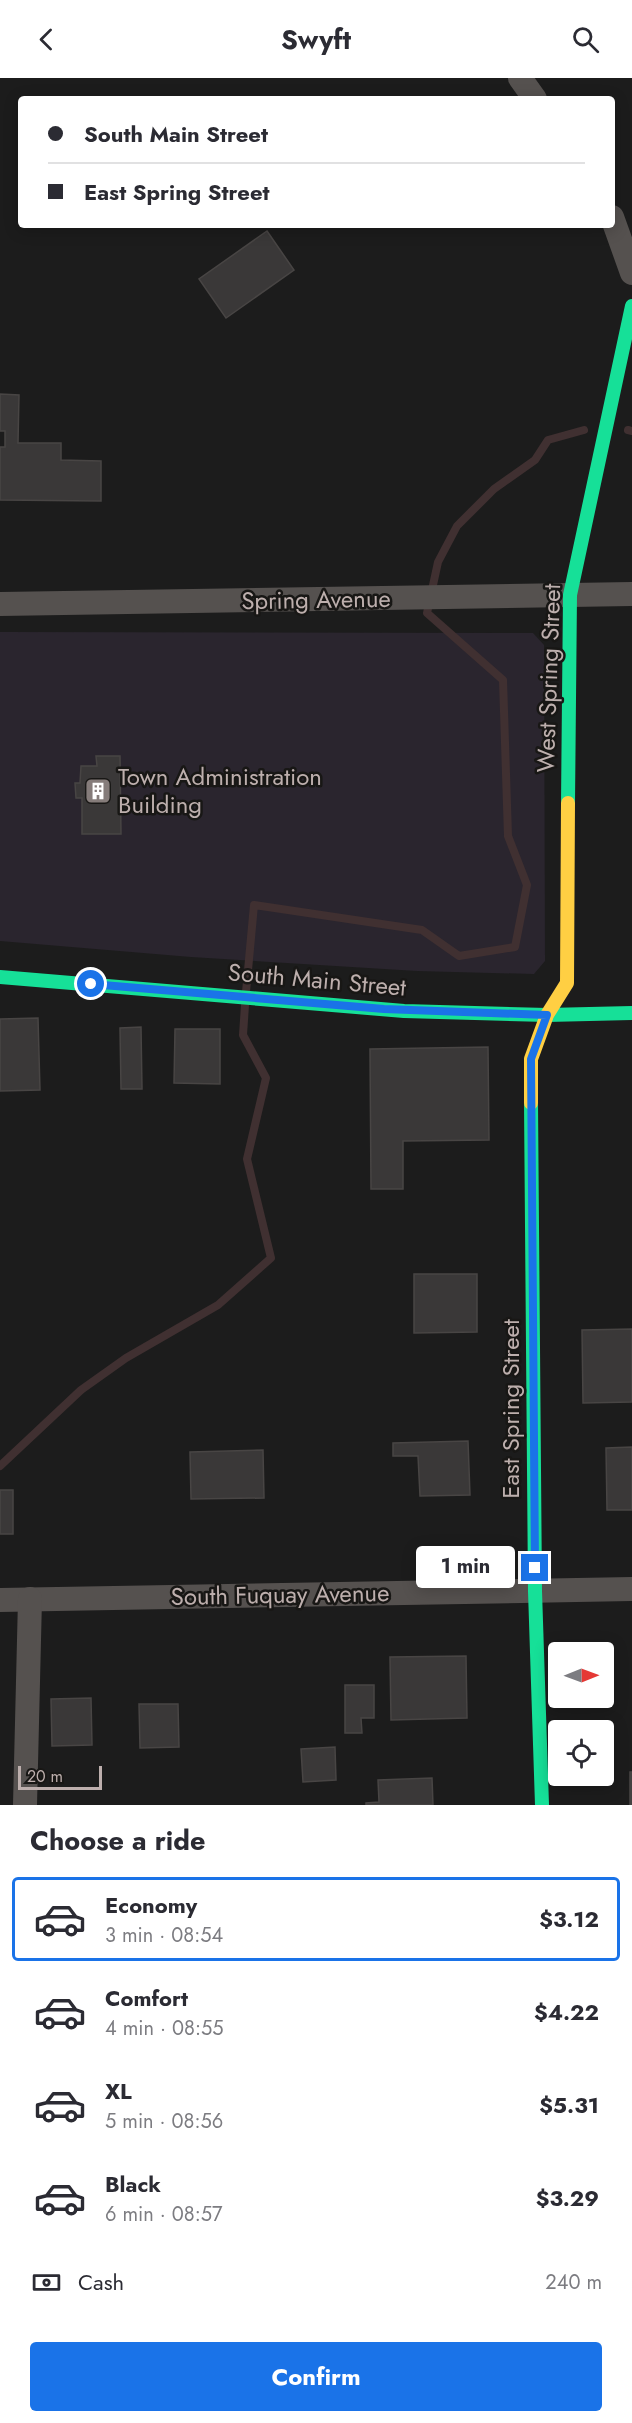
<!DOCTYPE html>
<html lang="en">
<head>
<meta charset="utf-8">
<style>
	:root { --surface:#fff; --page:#f2f2f3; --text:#2b2b33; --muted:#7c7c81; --line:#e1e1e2; --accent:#1a73e8 }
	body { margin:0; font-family:Jost,sans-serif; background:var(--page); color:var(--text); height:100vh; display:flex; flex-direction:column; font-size:22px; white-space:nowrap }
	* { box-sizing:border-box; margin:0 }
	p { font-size:20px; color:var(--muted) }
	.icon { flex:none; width:33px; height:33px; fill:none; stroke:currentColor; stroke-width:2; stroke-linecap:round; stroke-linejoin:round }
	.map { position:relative; height:1727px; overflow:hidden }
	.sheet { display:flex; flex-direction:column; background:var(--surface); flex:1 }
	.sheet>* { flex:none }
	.guide { position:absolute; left:18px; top:18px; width:597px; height:132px; border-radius:6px; box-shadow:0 3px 15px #0003; display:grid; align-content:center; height:132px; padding:0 30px; background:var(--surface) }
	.needle { width:39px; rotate:89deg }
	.tools { position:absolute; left:548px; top:1564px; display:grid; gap:12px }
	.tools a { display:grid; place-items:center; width:66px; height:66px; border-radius:6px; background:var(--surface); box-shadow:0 3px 15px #0003; font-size:30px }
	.scale { position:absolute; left:18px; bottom:15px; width:84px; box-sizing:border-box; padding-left:6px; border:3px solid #bdafad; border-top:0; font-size:16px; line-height:21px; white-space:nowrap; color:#bdafad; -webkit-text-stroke:4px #181715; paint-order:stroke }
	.end { position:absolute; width:27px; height:27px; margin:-14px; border:8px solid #1a73e8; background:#fff; box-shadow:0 0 0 3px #fff }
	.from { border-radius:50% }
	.bubble { position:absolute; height:42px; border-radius:6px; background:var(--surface); box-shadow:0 3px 15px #0003; font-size:20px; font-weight:700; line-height:42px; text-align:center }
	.guide b { display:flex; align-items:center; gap:21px; height:57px; font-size:22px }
	.guide b+b { border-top:2px solid var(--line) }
	.guide i { width:15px; height:15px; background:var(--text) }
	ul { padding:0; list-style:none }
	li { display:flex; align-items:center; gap:18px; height:84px; margin:0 12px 9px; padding:0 18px; border:3px solid transparent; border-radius:6px }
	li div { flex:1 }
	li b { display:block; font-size:22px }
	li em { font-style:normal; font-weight:700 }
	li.selected { border-color:var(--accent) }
	li>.icon { width:54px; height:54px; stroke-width:1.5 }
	h2 { padding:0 30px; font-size:27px; line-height:72px }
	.pay { display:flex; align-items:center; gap:15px; height:66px; padding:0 30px; font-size:22px }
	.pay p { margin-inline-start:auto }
	.button { display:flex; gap:12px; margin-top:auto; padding:12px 30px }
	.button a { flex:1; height:69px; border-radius:6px; background:var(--accent); color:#fff; font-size:24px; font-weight:700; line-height:69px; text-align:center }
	header { display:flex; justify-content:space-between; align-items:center; height:78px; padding:0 30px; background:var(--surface); font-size:27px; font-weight:700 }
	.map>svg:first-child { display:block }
</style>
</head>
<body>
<header><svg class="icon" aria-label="back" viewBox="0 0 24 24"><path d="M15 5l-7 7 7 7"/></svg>Swyft<svg class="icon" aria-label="search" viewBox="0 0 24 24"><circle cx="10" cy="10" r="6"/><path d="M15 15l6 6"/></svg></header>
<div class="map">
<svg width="632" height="1727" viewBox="0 0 632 1727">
	<rect width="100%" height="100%" fill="#1c1c1c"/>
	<path fill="#2a252e" d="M0,554L533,555L544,567L545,883L534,896L417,893L191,879L0,863Z"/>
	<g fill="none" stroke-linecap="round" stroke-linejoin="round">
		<g stroke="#403031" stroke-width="8">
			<path d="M628,352L632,353"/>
			<path d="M246,914L254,827L422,852L459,878L515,869L527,807L508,758L503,602L427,535L438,484L457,448L494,411L535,382L548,362L584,352"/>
			<path d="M0,1388L81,1312L126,1280L218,1227L271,1180L247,1081L266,1000L243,957L245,927"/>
		</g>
	</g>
	<g fill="#3a3838" stroke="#484544" stroke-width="1.5">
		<path d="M267,153L294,192L226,240L199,201Z"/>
		<path d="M0,316L19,317L18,365H61V382L101,383V423L0,422V369H5V353H0Z"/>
		<path d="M96,678H120L121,756H82V720H76L75,705H80L81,688H97Z"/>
		<path d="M38,940L40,1012L0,1013V941Z"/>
		<path d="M141,949L142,1011H121L120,950Z"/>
		<path d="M175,951H220V1006L174,1005Z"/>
		<path d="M488,969L489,1062L403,1063V1111H371L370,971Z"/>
		<path d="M414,1196H477V1254L414,1255Z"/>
		<path d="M632,1251V1324L583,1325L582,1252Z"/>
		<path d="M468,1363L470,1417L420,1418L418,1378H393V1365Z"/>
		<path d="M632,1369V1432H607L606,1370Z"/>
		<path d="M263,1372L264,1420L191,1421L190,1374Z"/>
		<rect x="0" y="1412" width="13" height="44"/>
		<path d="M466,1578L467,1640L391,1642L390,1579Z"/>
		<path d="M345,1607H374V1640H361L362,1655H345Z"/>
		<path d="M91,1620L92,1667L52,1668L51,1621Z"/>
		<path d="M139,1626H178L179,1669L140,1670Z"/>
		<path d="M335,1669L336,1702L303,1704L301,1671Z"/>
		<rect x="630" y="1694" width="2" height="33"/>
		<path d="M432,1700L433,1727H366V1725L379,1724L378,1702Z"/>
	</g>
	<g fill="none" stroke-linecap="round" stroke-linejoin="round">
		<g stroke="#55514f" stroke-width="24">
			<path d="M520,0L535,21"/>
			<path d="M612,139L632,195"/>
			<path d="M0,526L632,516"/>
			<path d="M0,1522L632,1511"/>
			<path d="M25,1727L30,1521"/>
		</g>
		<g stroke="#16e098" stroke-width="14">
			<path d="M568,725L570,517L632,228"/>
			<path d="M0,899L404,933L547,937L632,935"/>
			<path d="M531,1025L535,1513L542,1727"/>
		</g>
		<path stroke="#ffcf43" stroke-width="14" d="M531,1025V981L547,937L567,905L568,725"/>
	</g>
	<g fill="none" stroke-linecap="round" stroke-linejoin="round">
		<path stroke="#1a73e8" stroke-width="8" d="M91,906L384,931L547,937L531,981L535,1490"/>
	</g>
	<defs>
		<symbol id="building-square" viewBox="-11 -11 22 22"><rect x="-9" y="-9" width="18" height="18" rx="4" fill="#857c7a" stroke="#181715"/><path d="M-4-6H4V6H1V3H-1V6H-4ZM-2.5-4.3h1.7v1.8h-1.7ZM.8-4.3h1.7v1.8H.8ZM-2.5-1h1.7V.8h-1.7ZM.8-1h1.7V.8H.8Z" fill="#fff"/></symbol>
	</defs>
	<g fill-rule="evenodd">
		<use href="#building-square" x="83" y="698" width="30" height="30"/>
	</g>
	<g text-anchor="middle" stroke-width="5" stroke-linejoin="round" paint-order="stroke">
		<g font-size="24" fill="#bdafad" stroke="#181715">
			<text transform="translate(316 522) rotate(-1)" y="8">Spring Avenue</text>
			<text transform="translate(549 600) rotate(-88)" y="8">West Spring Street</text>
			<text transform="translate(317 902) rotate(5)" y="8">South Main Street</text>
			<text transform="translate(511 1331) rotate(-90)" y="8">East Spring Street</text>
			<text transform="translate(280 1517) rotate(-1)" y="8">South Fuquay Avenue</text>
		</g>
		<g font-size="24" fill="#bdafad" stroke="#181715" text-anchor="start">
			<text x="118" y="707">Town Administration<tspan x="118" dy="28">Building</tspan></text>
		</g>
	</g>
</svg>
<div class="tools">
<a><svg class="needle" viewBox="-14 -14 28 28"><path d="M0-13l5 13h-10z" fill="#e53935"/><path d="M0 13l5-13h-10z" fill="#7c7c81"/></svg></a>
<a><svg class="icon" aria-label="locate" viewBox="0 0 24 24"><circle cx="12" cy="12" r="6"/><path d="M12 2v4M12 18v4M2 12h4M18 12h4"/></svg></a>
</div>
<div class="scale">20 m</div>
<i class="end from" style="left:91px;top:906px"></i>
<i class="end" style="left:535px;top:1490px"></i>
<div class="bubble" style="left:416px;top:1468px;width:99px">1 min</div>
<div class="guide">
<b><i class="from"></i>South Main Street</b>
<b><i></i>East Spring Street</b>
</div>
</div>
<section class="sheet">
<h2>Choose a ride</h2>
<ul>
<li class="selected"><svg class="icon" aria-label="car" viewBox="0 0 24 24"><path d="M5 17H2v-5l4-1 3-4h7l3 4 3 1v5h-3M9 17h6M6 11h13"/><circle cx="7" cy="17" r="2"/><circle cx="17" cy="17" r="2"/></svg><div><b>Economy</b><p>3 min · 08:54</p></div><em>$3.12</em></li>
<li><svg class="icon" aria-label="car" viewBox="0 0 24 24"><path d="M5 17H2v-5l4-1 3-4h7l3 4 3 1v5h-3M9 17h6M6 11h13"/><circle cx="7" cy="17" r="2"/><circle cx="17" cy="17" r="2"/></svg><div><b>Comfort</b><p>4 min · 08:55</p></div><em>$4.22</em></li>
<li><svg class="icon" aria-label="car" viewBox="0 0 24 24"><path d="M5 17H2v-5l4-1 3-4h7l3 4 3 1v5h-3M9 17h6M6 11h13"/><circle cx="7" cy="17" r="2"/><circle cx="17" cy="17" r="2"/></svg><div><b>XL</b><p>5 min · 08:56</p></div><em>$5.31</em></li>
<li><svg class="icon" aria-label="car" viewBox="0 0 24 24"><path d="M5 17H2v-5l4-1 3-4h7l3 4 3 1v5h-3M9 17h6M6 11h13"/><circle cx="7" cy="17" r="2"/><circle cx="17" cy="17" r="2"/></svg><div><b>Black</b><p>6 min · 08:57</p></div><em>$3.29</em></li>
</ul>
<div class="pay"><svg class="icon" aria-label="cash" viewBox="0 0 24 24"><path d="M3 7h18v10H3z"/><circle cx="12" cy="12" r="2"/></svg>Cash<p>240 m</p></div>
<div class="button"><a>Confirm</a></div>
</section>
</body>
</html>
